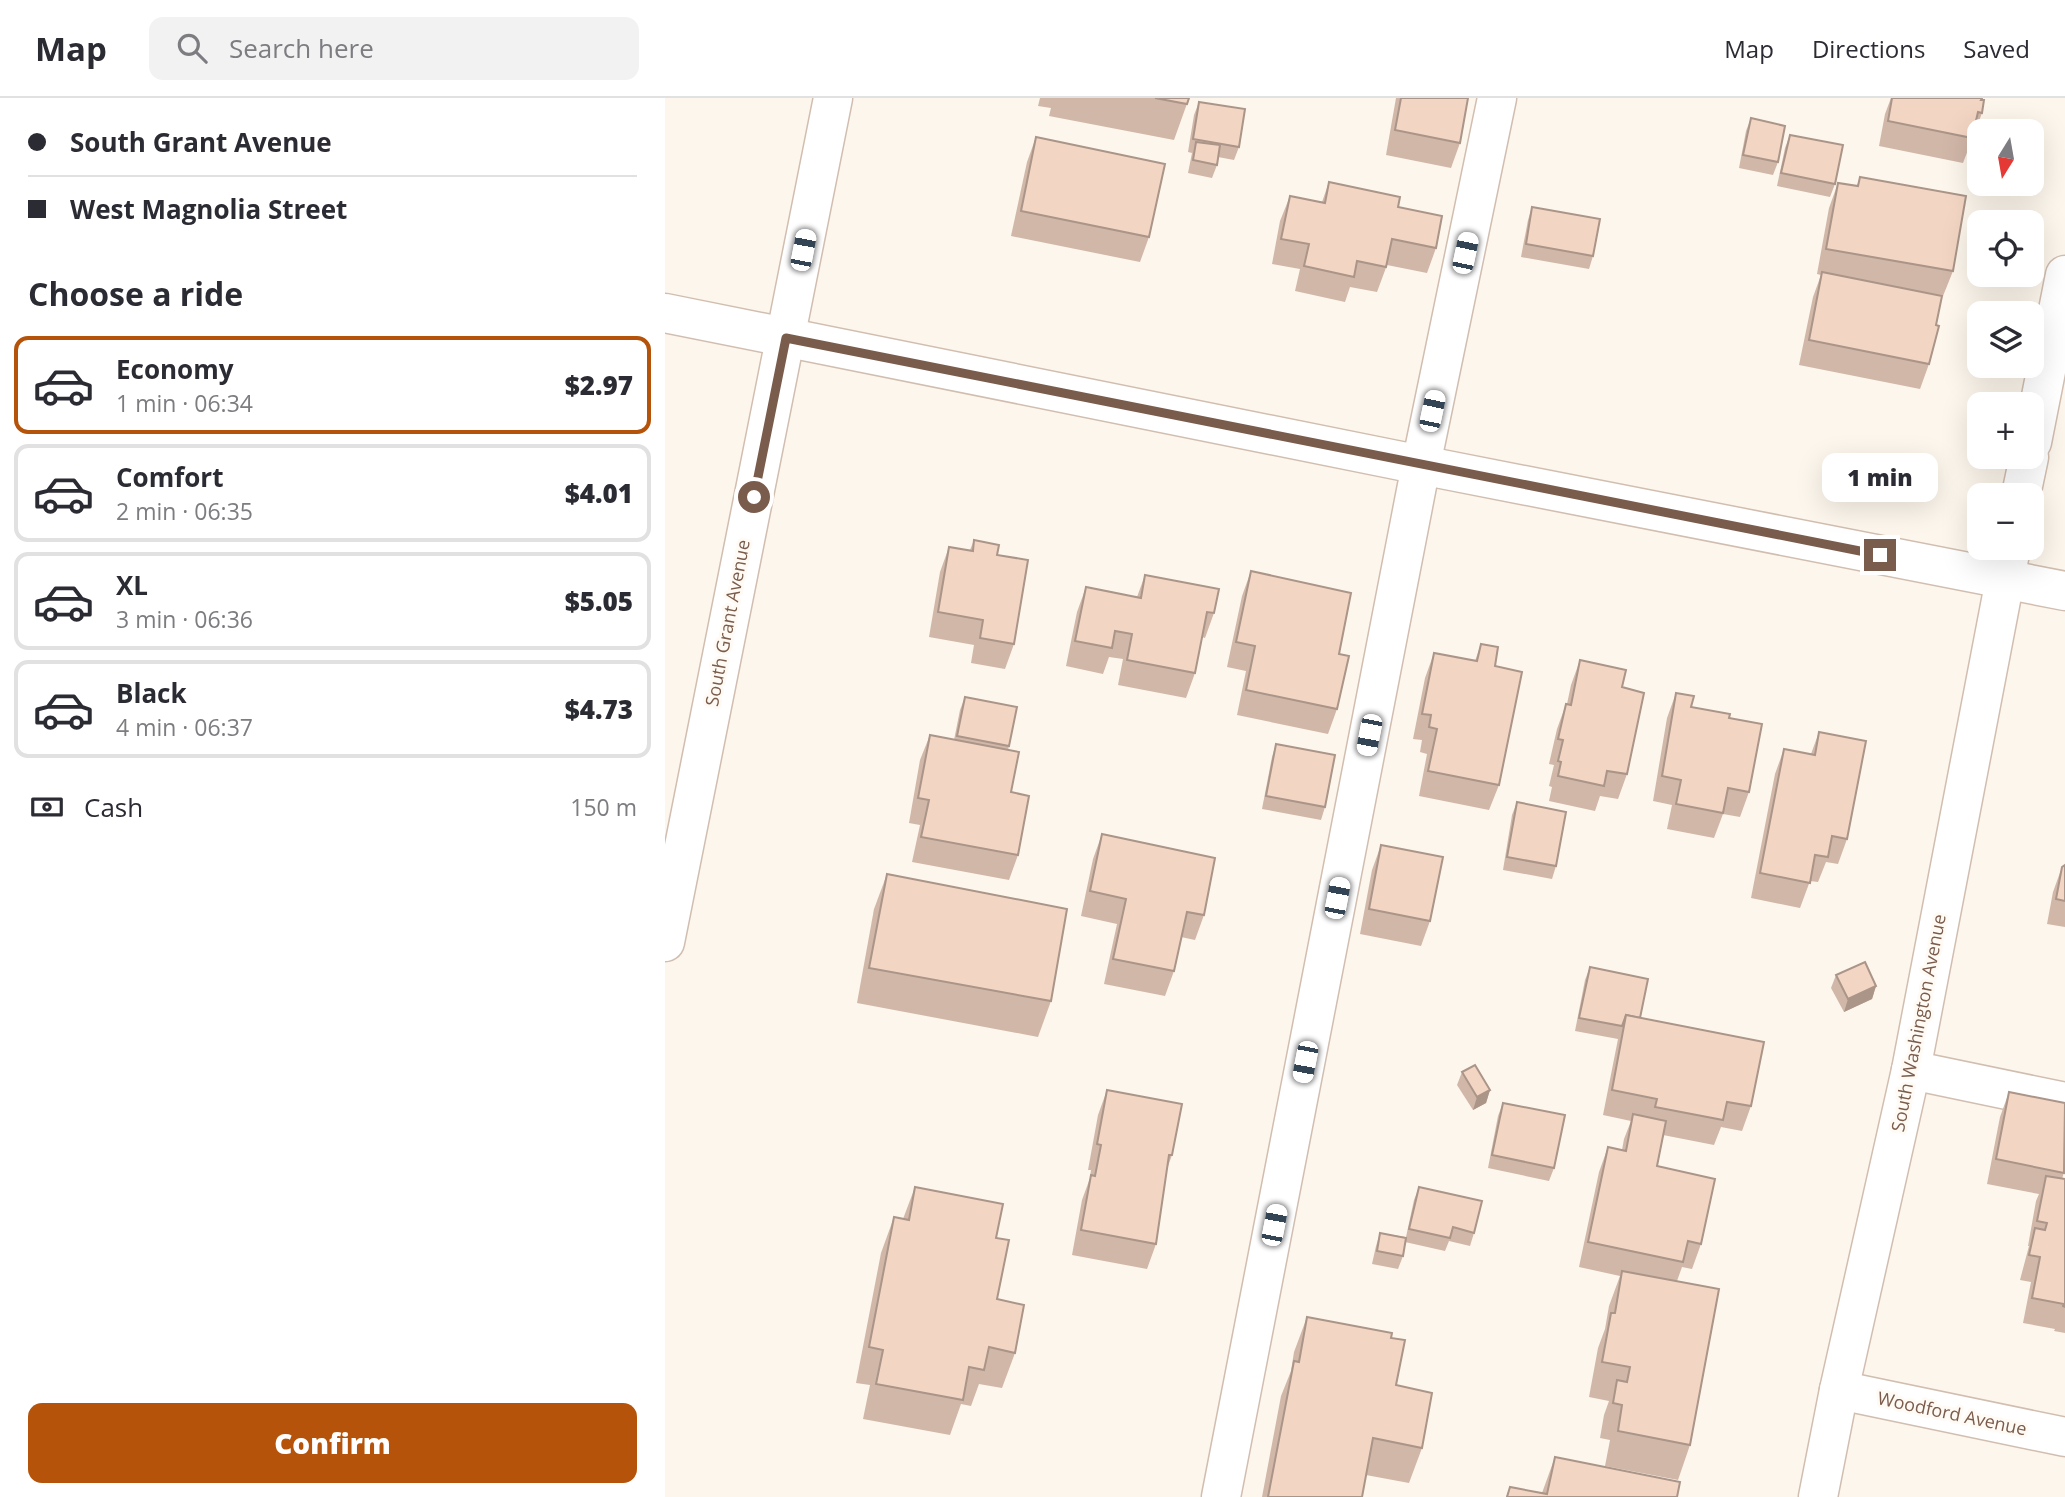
<!DOCTYPE html>
<html lang="en">
<head>
<meta charset="utf-8">
<style>
	:root { --surface:#fff; --page:#f2f2f3; --text:#2b2b33; --muted:#7c7c81; --line:#e1e1e2; --accent:#b45309 }
	body { margin:0; font-family:"Open Sans",sans-serif; background:var(--page); color:var(--text); height:100vh; display:flex; flex-direction:column; font-size:26px; white-space:nowrap }
	* { box-sizing:border-box; margin:0 }
	p { font-size:23px; color:var(--muted) }
	.icon { flex:none; width:38px; height:38px; fill:none; stroke:currentColor; stroke-width:2; stroke-linecap:round; stroke-linejoin:round }
	.map { position:relative; flex:1; overflow:hidden }
	.side { display:flex; flex-direction:column; background:var(--surface); width:665px }
	.side>* { flex:none }
	.hud { display:grid; align-content:center; height:154px; padding:0 28px; background:var(--surface) }
	.needle { width:46px; rotate:191deg }
	.tools { position:absolute; left:1302px; top:21px; display:grid; gap:14px }
	.tools a { display:grid; place-items:center; width:77px; height:77px; border-radius:14px; background:var(--surface); box-shadow:0 7px 28px #0002; font-size:35px }
	.end { position:absolute; width:32px; height:32px; margin:-16px; border:9px solid #7a5c4d; background:#fff; box-shadow:0 0 0 4px #fff }
	.from { border-radius:50% }
	.bubble { position:absolute; height:49px; border-radius:14px; background:var(--surface); box-shadow:0 7px 28px #0002; font-size:23px; font-weight:800; line-height:49px; text-align:center }
	.car { position:absolute; width:21px; height:42px; margin:-21px -10px; border-radius:9px; box-shadow:0 0 5px 2px #0007; background:linear-gradient(#fff 24%,#345 0 40%,#fff 0 76%,#345 0 86%,#fff 0) }
	.hud b { display:flex; align-items:center; gap:24px; height:66px; font-size:26px }
	.hud b+b { border-top:2px solid var(--line) }
	.hud i { width:18px; height:18px; background:var(--text) }
	ul { padding:0; list-style:none }
	li { display:flex; align-items:center; gap:21px; height:98px; margin:0 14px 10px; padding:0 14px; border:4px solid var(--line); border-radius:14px }
	li div { flex:1 }
	li b { display:block; font-size:26px }
	li em { font-style:normal; font-weight:800 }
	li.current { border-color:var(--accent) }
	li>.icon { width:63px; height:63px; stroke-width:1.5 }
	h2 { padding:0 28px; font-size:32px; line-height:84px }
	.pay { display:flex; align-items:center; gap:18px; height:77px; padding:0 28px; font-size:26px }
	.pay p { margin-inline-start:auto }
	.cta { display:flex; gap:14px; margin-top:auto; padding:14px 28px }
	.cta a { flex:1; height:80px; border-radius:14px; background:var(--accent); color:#fff; font-size:28px; font-weight:800; line-height:80px; text-align:center }
	header { display:flex; align-items:center; gap:42px; box-sizing:border-box; height:98px; padding:0 35px; background:var(--surface); border-bottom:2px solid var(--line) }
	header strong { font-size:33px }
	nav { display:flex; gap:38px; margin-inline-start:auto; font-size:24px }
	.search { width:490px; height:63px; background:var(--page); display:flex; align-items:center; gap:18px; box-sizing:border-box; padding:0 24px; border-radius:14px; color:var(--muted); font-size:26px }
	main { display:flex; flex:1; min-height:0 }
	.map>svg:first-child { display:block }
</style>
</head>
<body>
<header>
<strong>Map</strong>
<div class="search"><svg class="icon" aria-label="search" viewBox="0 0 24 24"><circle cx="10" cy="10" r="6"/><path d="M15 15l6 6"/></svg>Search here</div>
<nav><a>Map</a><a>Directions</a><a>Saved</a></nav>
</header>
<main>
<section class="side">
<div class="hud">
<b><i class="from"></i>South Grant Avenue</b>
<b><i></i>West Magnolia Street</b>
</div>
<h2>Choose a ride</h2>
<ul>
<li class="current"><svg class="icon" aria-label="car" viewBox="0 0 24 24"><path d="M5 17H2v-5l4-1 3-4h7l3 4 3 1v5h-3M9 17h6M6 11h13"/><circle cx="7" cy="17" r="2"/><circle cx="17" cy="17" r="2"/></svg><div><b>Economy</b><p>1 min · 06:34</p></div><em>$2.97</em></li>
<li><svg class="icon" aria-label="car" viewBox="0 0 24 24"><path d="M5 17H2v-5l4-1 3-4h7l3 4 3 1v5h-3M9 17h6M6 11h13"/><circle cx="7" cy="17" r="2"/><circle cx="17" cy="17" r="2"/></svg><div><b>Comfort</b><p>2 min · 06:35</p></div><em>$4.01</em></li>
<li><svg class="icon" aria-label="car" viewBox="0 0 24 24"><path d="M5 17H2v-5l4-1 3-4h7l3 4 3 1v5h-3M9 17h6M6 11h13"/><circle cx="7" cy="17" r="2"/><circle cx="17" cy="17" r="2"/></svg><div><b>XL</b><p>3 min · 06:36</p></div><em>$5.05</em></li>
<li><svg class="icon" aria-label="car" viewBox="0 0 24 24"><path d="M5 17H2v-5l4-1 3-4h7l3 4 3 1v5h-3M9 17h6M6 11h13"/><circle cx="7" cy="17" r="2"/><circle cx="17" cy="17" r="2"/></svg><div><b>Black</b><p>4 min · 06:37</p></div><em>$4.73</em></li>
</ul>
<div class="pay"><svg class="icon" aria-label="cash" viewBox="0 0 24 24"><path d="M3 7h18v10H3z"/><circle cx="12" cy="12" r="2"/></svg>Cash<p>150 m</p></div>
<div class="cta"><a>Confirm</a></div>
</section>
<div class="map">
<svg width="1400" height="1399" viewBox="0 0 1400 1399">
	<rect width="100%" height="100%" fill="#fdf6ec"/>
	<g fill="none" stroke-linecap="round" stroke-linejoin="round">
		<defs>
			<g id="minor">
				<path d="M0,215L756,367L1400,493"/>
				<path d="M1367,344L1400,177"/>
				<path d="M1356,397L1364,359"/>
				<path d="M0,844L168,0"/>
				<path d="M1246,972L1400,1004"/>
				<path d="M1174,1292L1400,1339"/>
				<path d="M556,1399L756,367L832,0"/>
				<path d="M1153,1399L1174,1292L1246,972L1346,450"/>
			</g>
		</defs>
		<use href="#minor" stroke="#d1beb0" stroke-width="41"/>
		<use href="#minor" stroke="#fff" stroke-width="38"/>
	</g>
	<g fill="#d1b7a8">
		<path d="M375,0H524L509,42L384,18L386,10L373,8Z"/>
		<path d="M731,0H803L795,45L786,70L721,57Z"/>
		<path d="M1226,0H1317V15L1298,65L1214,48L1220,16Z"/>
		<path d="M534,4L574,49L569,62L553,59L552,67L547,80L523,75L527,55L523,54L529,17Z"/>
		<path d="M1086,20L1113,64L1108,77L1074,70L1081,33Z"/>
		<path d="M1125,37L1170,86L1165,99L1112,88L1120,50Z"/>
		<path d="M371,39L484,139L475,164L346,138L362,64Z"/>
		<path d="M1195,79L1288,173L1278,198H1277L1264,266L1255,291L1134,267L1148,199L1156,177L1152,176L1164,110L1173,85L1192,88Z"/>
		<path d="M664,84L771,150L762,175L722,167L712,194L685,189L680,204L630,193L635,171L607,166L615,123L625,98L657,104Z"/>
		<path d="M867,109L928,158L924,171L856,159L863,122Z"/>
		<path d="M309,442L332,457L349,546L340,571L306,565L309,547L264,539L275,474L284,449L305,452Z"/>
		<path d="M586,473L674,556L672,611L663,636L572,617L581,573L562,569L577,498Z"/>
		<path d="M480,477L549,515L540,540L537,539L530,575L521,600L453,587L458,561L444,559L438,576L401,568L412,514L421,489L472,499Z"/>
		<path d="M816,546L830,568L834,687L824,712L754,698L762,656L755,654L757,642L748,641L760,580L769,555L810,563Z"/>
		<path d="M915,562L957,589L962,676L953,701L935,698L930,713L884,703L887,689L884,688L889,667L884,666L892,631L901,606H902L906,587Z"/>
		<path d="M1011,595L1026,609L1064,620L1084,694L1075,719L1058,716L1049,740L1002,731L1007,707L988,703L1002,620Z"/>
		<path d="M300,599L344,648L343,652L346,694L353,757L344,782L247,764L255,727L244,725L255,662L265,637L289,642L295,612Z"/>
		<path d="M1154,634L1182,741L1173,766L1161,764L1153,784L1145,783L1135,810L1086,800L1110,676L1119,651L1146,656Z"/>
		<path d="M611,646L660,709L656,722L597,711L607,659Z"/>
		<path d="M852,704L891,768L887,781L838,772L847,717Z"/>
		<path d="M437,736L539,817L530,842L516,839L509,873L500,898L439,886L452,826L416,818L428,761Z"/>
		<path d="M716,747L765,823L756,848L695,836L707,772Z"/>
		<path d="M1400,767V829L1382,826L1388,794L1397,769Z"/>
		<path d="M222,776L386,903L373,939L192,905L209,811Z"/>
		<path d="M925,869L975,920L1086,1008L1077,1033L1056,1029L1049,1047L998,1037L992,1068L1036,1146L1027,1171L1017,1169L1012,1183L1025,1347L1013,1382L940,1368L945,1342L935,1340L939,1317L944,1303L924,1299L933,1250L940,1231L944,1208L955,1178L914,1169L934,1074L943,1049L957,1052L959,1041L966,1023L938,1017L953,941L910,933L920,882Z"/>
		<path d="M1171,877L1211,888L1207,901L1179,914L1166,890Z"/>
		<path d="M797,974L825,992L821,1005L808,1012L792,987Z"/>
		<path d="M442,992L507,1057L502,1071L491,1146L482,1171L407,1157L417,1102L425,1080L426,1072H423L433,1017Z"/>
		<path d="M1344,994L1400,1071L1397,1081H1400V1235L1389,1233L1390,1231L1358,1225L1366,1184L1355,1182L1364,1148H1363L1371,1103L1374,1096L1322,1086L1335,1019Z"/>
		<path d="M838,1005L889,1070L884,1083L823,1070L833,1018Z"/>
		<path d="M250,1089L332,1201L350,1255L337,1290L314,1286L306,1308L296,1306L285,1337L198,1321L205,1287L191,1285L216,1155L229,1119L238,1121Z"/>
		<path d="M754,1089L809,1135L805,1148L784,1143L780,1153L740,1144L738,1158L733,1171L707,1166L711,1148L715,1135L741,1139L749,1102Z"/>
		<path d="M642,1219L726,1240L731,1287L757,1350L744,1385L701,1377L697,1399H597L616,1298L626,1273L629,1254Z"/>
		<path d="M890,1359L1012,1399H841L845,1389L877,1395Z"/>
	</g>
	<g fill="#aa9588">
		<path d="M1211,888L1207,901L1179,914L1183,901Z"/>
		<path d="M825,992L821,1005L808,1012L812,999Z"/>
	</g>
	<g fill="#f3d5c3" stroke="#aa9588" stroke-width="2">
		<path d="M490,0H524L522,6Z"/>
		<path d="M736,0H803L795,45L730,32Z"/>
		<path d="M1227,0H1317L1316,2H1319L1317,15L1313,14L1307,40L1223,23Z"/>
		<path d="M534,4L580,11L574,49L528,41Z"/>
		<path d="M1086,20L1120,28L1113,64L1078,57Z"/>
		<path d="M1125,37L1178,47L1170,86L1116,75Z"/>
		<path d="M371,39L500,66L484,139L356,113Z"/>
		<path d="M531,44L555,47L552,67L528,62Z"/>
		<path d="M1195,79L1301,98L1288,173L1161,151L1173,85L1193,88Z"/>
		<path d="M664,84L735,99L733,109L777,118L771,150L727,141L721,169L692,163L689,179L639,168L644,146L616,141L625,98L660,105Z"/>
		<path d="M867,109L935,121L928,158L861,146Z"/>
		<path d="M1157,174L1277,198L1271,227L1274,228L1264,266L1144,242Z"/>
		<path d="M309,442L334,447L332,457L363,462L349,546L315,540L318,522L273,514L284,449L308,453Z"/>
		<path d="M586,473L686,495L674,556L684,558L672,611L581,592L590,548L571,544Z"/>
		<path d="M480,477L554,491L549,515L542,514L530,575L462,562L467,536L450,533L447,550L410,543L421,489L476,500Z"/>
		<path d="M816,546L833,549L830,568L857,574L834,687L763,673L772,631L764,629L766,617L757,616L769,555L812,563Z"/>
		<path d="M915,562L961,572L957,589L979,595L962,676L942,673L939,688L893,678L896,664L893,663L898,642L893,641L901,606L906,607Z"/>
		<path d="M1011,595L1029,598L1026,609L1065,616L1064,620L1097,626L1084,694L1063,690L1058,715L1011,706L1016,682L997,678Z"/>
		<path d="M300,599L352,609L344,648L292,638Z"/>
		<path d="M1154,634L1201,643L1182,741L1167,738L1163,759L1150,757L1145,785L1095,775L1119,651L1150,657Z"/>
		<path d="M265,637L354,654L346,694L364,698L353,757L256,739L264,702L253,700Z"/>
		<path d="M611,646L670,657L660,709L601,698Z"/>
		<path d="M852,704L901,714L891,768L842,759Z"/>
		<path d="M437,736L550,760L539,817L522,814L509,873L448,861L461,801L425,793Z"/>
		<path d="M716,747L778,759L765,823L704,811Z"/>
		<path d="M1400,767V803L1391,801L1397,769Z"/>
		<path d="M222,776L402,811L386,903L204,870Z"/>
		<path d="M1200,864L1211,888L1183,901L1171,877Z"/>
		<path d="M925,869L983,881L975,920L961,917L957,928L914,920Z"/>
		<path d="M961,917L1099,944L1086,1008L1062,1004L1058,1022L990,1009L992,1001L947,992Z"/>
		<path d="M810,967L825,992L812,999L797,974Z"/>
		<path d="M442,992L517,1006L507,1057H504L491,1146L416,1132L426,1077L430,1078L436,1047L432,1046Z"/>
		<path d="M1344,994L1400,1005L1399,1075L1331,1061Z"/>
		<path d="M838,1005L900,1017L889,1070L827,1057Z"/>
		<path d="M968,1016L1001,1023L992,1068L1050,1081L1036,1146L1023,1143L1018,1164L923,1144L943,1049L961,1053Z"/>
		<path d="M1381,1078L1400,1081V1209L1398,1208L1399,1206L1367,1200L1375,1159L1364,1157L1370,1130L1380,1132L1382,1125L1372,1123Z"/>
		<path d="M250,1089L338,1106L331,1140L344,1142L332,1201L359,1207L350,1255L324,1249L319,1272L304,1269L298,1302L211,1286L218,1252L204,1249L229,1119L244,1122Z"/>
		<path d="M754,1089L817,1103L809,1135L788,1129L785,1140L744,1131Z"/>
		<path d="M715,1135L741,1140L738,1158L712,1153Z"/>
		<path d="M957,1173L1054,1191L1025,1347L953,1333L957,1307L948,1305L952,1282L962,1284L965,1269L937,1264L946,1215H950Z"/>
		<path d="M642,1219L727,1235L726,1240L740,1242L731,1287L767,1295L757,1350L708,1340L697,1399H603L629,1263L634,1264Z"/>
		<path d="M890,1359L1015,1384L1012,1399H842L845,1389L882,1396Z"/>
	</g>
	<g fill="none" stroke-linecap="round" stroke-linejoin="round">
		<path stroke="#7a5c4d" stroke-width="9" d="M89,399L121,240L1215,457"/>
	</g>
	<g text-anchor="middle" stroke-width="6" stroke-linejoin="round" paint-order="stroke">
		<g font-size="18" fill="#7a5c4d" stroke="#fffaf3">
			<text transform="translate(63 525) rotate(-79)" y="6">South Grant Avenue</text>
			<text transform="translate(1254 925) rotate(-79)" y="6">South Washington Avenue</text>
			<text transform="translate(1287 1316) rotate(12)" y="6">Woodford Avenue</text>
		</g>
	</g>
</svg>
<div class="tools">
<a><svg class="needle" viewBox="-14 -14 28 28"><path d="M0-13l5 13h-10z" fill="#e53935"/><path d="M0 13l5-13h-10z" fill="#7c7c81"/></svg></a>
<a><svg class="icon" aria-label="locate" viewBox="0 0 24 24"><circle cx="12" cy="12" r="6"/><path d="M12 2v4M12 18v4M2 12h4M18 12h4"/></svg></a>
<a><svg class="icon" aria-label="layers" viewBox="0 0 24 24"><path d="M12 4l9 5-9 5-9-5zM3 14l9 5 9-5"/></svg></a>
<a>+</a>
<a>−</a>
</div>
<i class="end from" style="left:89px;top:399px"></i>
<i class="end" style="left:1215px;top:457px"></i>
<div class="bubble" style="left:1157px;top:355px;width:116px">1 min</div>
<i class="car" style="left:138px;top:152px;rotate:11deg"></i>
<i class="car" style="left:800px;top:155px;rotate:12deg"></i>
<i class="car" style="left:767px;top:313px;rotate:12deg"></i>
<i class="car" style="left:704px;top:637px;rotate:191deg"></i>
<i class="car" style="left:672px;top:800px;rotate:11deg"></i>
<i class="car" style="left:640px;top:964px;rotate:191deg"></i>
<i class="car" style="left:609px;top:1127px;rotate:11deg"></i>
</div>
</main>
</body>
</html>
